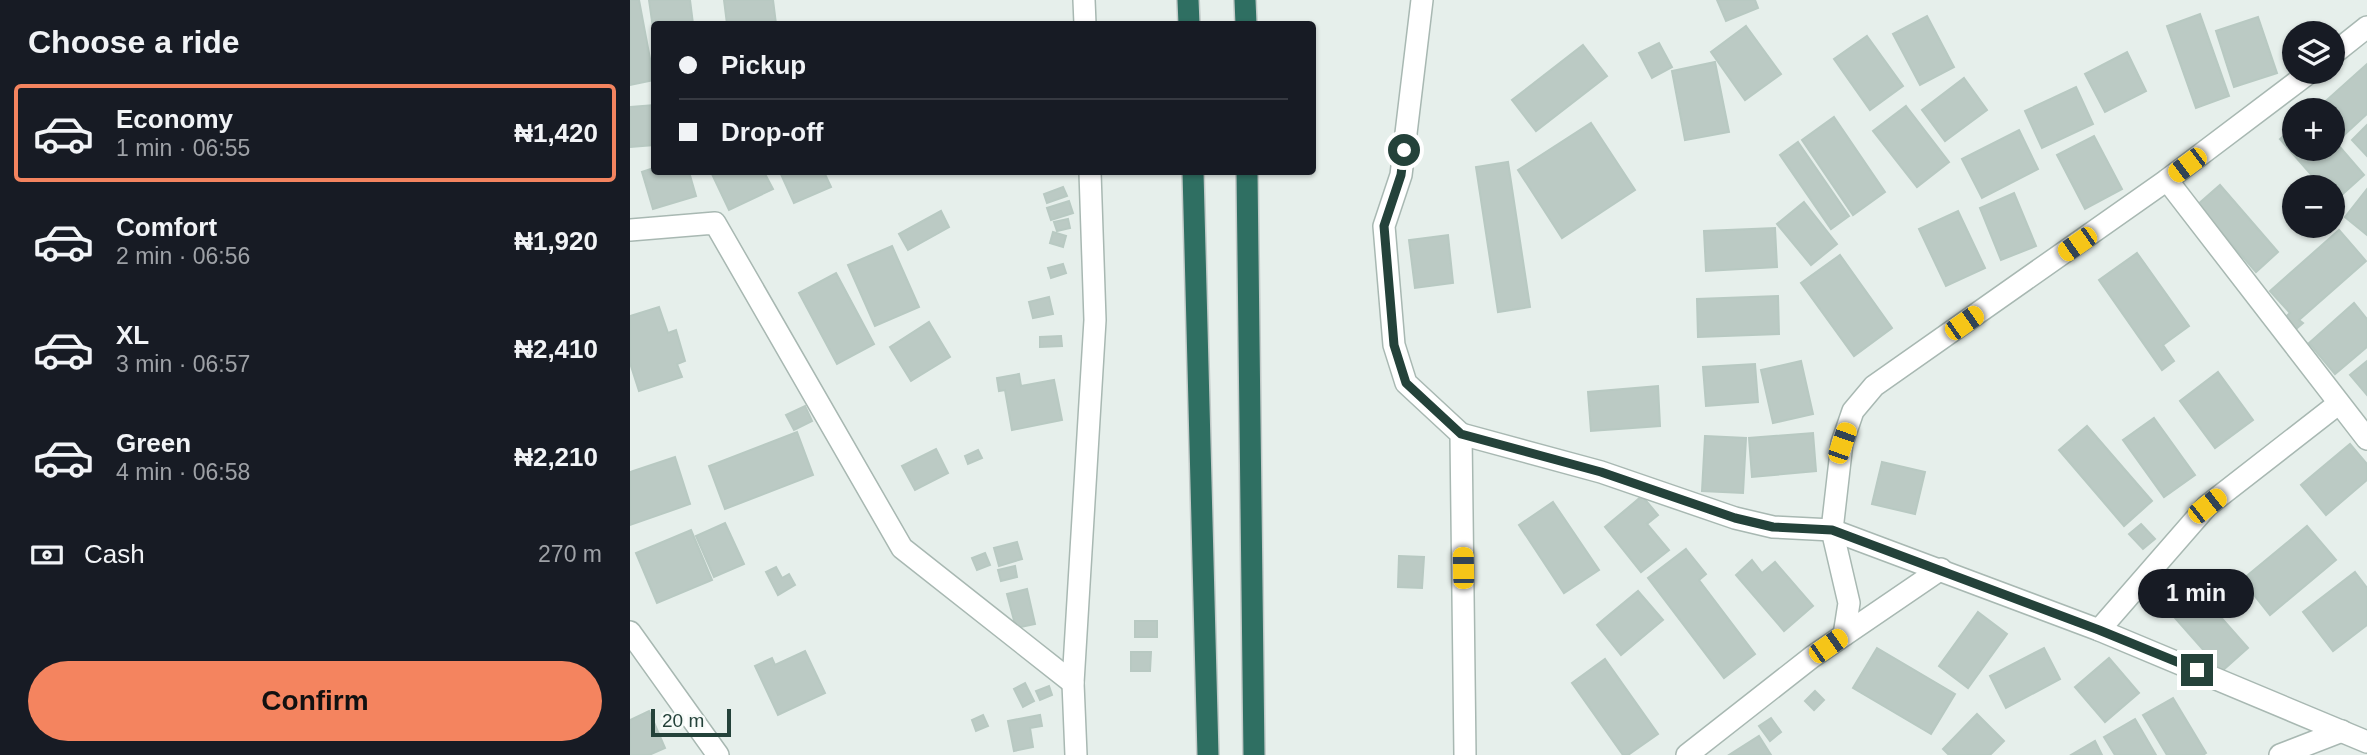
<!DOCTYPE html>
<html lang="en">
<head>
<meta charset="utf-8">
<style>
	:root { --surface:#171b24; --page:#20242c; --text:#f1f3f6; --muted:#9ea1a6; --line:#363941; --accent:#f4845f }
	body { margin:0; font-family:Arial,sans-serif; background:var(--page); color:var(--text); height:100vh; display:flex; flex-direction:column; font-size:26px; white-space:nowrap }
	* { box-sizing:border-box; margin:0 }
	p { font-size:23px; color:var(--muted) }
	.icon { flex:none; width:38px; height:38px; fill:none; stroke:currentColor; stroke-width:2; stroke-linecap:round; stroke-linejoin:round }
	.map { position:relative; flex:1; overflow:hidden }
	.drawer { display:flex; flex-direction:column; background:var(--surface); width:630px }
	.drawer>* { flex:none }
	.hud { position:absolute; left:21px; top:21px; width:665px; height:154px; border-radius:7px; box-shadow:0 2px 5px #0004; display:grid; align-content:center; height:154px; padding:0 28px; background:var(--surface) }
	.fabs { position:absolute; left:1652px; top:21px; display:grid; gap:14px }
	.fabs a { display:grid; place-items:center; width:63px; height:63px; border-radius:50%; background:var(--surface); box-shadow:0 2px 5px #0004; font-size:35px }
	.scale { position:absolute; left:21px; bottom:18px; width:80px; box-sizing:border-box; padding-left:7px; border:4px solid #24423a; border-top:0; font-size:19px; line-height:24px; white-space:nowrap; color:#24423a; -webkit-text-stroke:5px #f7fbf9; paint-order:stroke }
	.end { position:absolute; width:32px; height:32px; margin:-16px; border:9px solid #24423a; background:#fff; box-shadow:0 0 0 4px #fff }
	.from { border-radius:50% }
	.bubble { position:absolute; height:49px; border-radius:24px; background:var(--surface); box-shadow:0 2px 5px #0004; font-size:23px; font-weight:600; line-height:49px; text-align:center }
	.car { position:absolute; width:21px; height:42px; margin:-21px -10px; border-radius:9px; box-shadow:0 0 5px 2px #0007; background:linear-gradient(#f5c518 24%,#345 0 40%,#f5c518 0 76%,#345 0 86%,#f5c518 0) }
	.hud b { display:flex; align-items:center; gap:24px; height:66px; font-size:26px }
	.hud b+b { border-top:2px solid var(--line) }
	.hud i { width:18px; height:18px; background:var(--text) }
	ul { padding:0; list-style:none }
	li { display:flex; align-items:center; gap:21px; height:98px; margin:0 14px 10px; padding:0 14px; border:4px solid transparent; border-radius:7px }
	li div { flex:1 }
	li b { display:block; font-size:26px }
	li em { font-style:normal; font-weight:600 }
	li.selected { border-color:var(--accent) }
	li>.icon { width:63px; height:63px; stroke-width:1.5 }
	h2 { padding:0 28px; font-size:32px; line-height:84px }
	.pay { display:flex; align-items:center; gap:18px; height:77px; padding:0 28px; font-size:26px }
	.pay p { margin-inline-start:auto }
	.cta { display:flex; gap:14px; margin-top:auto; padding:14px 28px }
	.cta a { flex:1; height:80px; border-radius:42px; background:var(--accent); color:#111; font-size:28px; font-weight:600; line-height:80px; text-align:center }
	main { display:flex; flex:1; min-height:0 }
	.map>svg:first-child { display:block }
</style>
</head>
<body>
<main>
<section class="drawer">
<h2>Choose a ride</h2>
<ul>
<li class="selected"><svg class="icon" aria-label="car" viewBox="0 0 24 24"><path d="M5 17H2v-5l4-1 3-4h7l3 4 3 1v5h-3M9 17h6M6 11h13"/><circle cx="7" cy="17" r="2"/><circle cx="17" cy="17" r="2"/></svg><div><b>Economy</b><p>1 min · 06:55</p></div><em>₦1,420</em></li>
<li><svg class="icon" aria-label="car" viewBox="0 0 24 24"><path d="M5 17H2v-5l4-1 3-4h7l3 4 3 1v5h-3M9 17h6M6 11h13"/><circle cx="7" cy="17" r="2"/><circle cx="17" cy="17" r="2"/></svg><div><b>Comfort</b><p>2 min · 06:56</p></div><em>₦1,920</em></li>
<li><svg class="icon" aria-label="car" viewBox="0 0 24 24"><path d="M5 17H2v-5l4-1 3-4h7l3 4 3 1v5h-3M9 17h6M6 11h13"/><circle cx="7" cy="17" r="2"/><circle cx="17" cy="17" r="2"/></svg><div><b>XL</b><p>3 min · 06:57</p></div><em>₦2,410</em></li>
<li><svg class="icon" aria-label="car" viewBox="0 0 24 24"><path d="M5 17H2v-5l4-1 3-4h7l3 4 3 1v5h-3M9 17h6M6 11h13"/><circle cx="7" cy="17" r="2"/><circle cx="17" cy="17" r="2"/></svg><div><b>Green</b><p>4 min · 06:58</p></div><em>₦2,210</em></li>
</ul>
<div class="pay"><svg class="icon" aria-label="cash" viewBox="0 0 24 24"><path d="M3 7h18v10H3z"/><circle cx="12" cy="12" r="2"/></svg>Cash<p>270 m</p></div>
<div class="cta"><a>Confirm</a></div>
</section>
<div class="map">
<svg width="1737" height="755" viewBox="0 0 1737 755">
	<rect width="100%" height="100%" fill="#e6efeb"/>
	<g fill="#bbcac4" stroke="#b8c9c2" stroke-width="2">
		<path d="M0,0H9L24,80L0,85Z"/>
		<path d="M19,0H60L63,24H24V35Z"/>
		<path d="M94,0H143L146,24H97Z"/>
		<path d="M1087,0H1125L1128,8L1096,21Z"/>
		<path d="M1570,14L1599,96L1566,108L1537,26Z"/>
		<path d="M1297,16L1324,67L1290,85L1263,34Z"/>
		<path d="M1628,17L1647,73L1604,87L1586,31Z"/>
		<path d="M1116,26L1151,74L1115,100L1081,52Z"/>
		<path d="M1237,36L1273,86L1240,110L1204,59Z"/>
		<path d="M1029,43L1042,67L1022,78L1009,53Z"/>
		<path d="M953,45L977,76L906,131L882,100Z"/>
		<path d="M1497,52L1516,91L1475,112L1455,74Z"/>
		<path d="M1085,62L1099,132L1055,140L1042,71Z"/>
		<path d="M1737,64V114L1713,136L1703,124V110L1688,108Z"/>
		<path d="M1334,78L1357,110L1315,141L1292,110Z"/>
		<path d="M1446,87L1463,124L1412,148L1395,111Z"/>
		<path d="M24,105V145L0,147V107Z"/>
		<path d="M1276,106L1319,162L1287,187L1243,131Z"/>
		<path d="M1204,117L1255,192L1223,215L1172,140Z"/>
		<path d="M961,123L1005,190L932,238L888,170Z"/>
		<path d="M1737,125V156L1722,140Z"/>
		<path d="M1664,127V149H1703V139L1734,175L1704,202L1703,187H1692L1650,139Z"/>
		<path d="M1389,130L1408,169L1352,198L1332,159Z"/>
		<path d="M1464,136L1492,189L1455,209L1427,155Z"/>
		<path d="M1168,142L1219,216L1201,229L1150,155Z"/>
		<path d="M878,162L900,307L868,312L846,167Z"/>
		<path d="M24,168V172H59L66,196L23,209L12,172Z"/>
		<path d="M81,172H134L143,189L99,210Z"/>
		<path d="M150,172H194L201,187L164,203Z"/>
		<path d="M1590,185L1648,252L1626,272L1567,205Z"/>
		<path d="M433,187L437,196L417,203L414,194Z"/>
		<path d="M1737,189V235L1715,217Z"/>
		<path d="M1384,193L1406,246L1371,260L1350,208Z"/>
		<path d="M439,201L443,213L421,220L417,208Z"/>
		<path d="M1174,202L1207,244L1181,265L1147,224Z"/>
		<path d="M311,211L319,227L278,250L269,234Z"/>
		<path d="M1328,211L1355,268L1316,286L1289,229Z"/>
		<path d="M438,219L440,228L427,231L424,222Z"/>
		<path d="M1145,228L1147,267L1076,271L1074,231Z"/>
		<path d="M1709,230L1736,261L1669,320L1673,323L1659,335L1649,323L1660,313L1640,291Z"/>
		<path d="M423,232L436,236L433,247L420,243Z"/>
		<path d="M818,235L823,283L785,288L779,240Z"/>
		<path d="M262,246L289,307L245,326L218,265Z"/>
		<path d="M1507,253L1559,326L1533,345L1544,361L1532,370L1469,280Z"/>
		<path d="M1210,255L1262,328L1224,356L1171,283Z"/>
		<path d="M433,264L436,273L421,278L418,268Z"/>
		<path d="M206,273L244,344L207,364L169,293Z"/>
		<path d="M1148,296L1149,334L1068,337L1067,299Z"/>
		<path d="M419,297L423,314L403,318L399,302Z"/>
		<path d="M1724,303L1737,319V347L1705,374L1679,343Z"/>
		<path d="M29,307L38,333L46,330L55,361L47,364L52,377L9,391L0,363V316Z"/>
		<path d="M299,322L320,357L281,381L260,347Z"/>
		<path d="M431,336L432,346L410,347V337Z"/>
		<path d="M1171,361L1183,414L1143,423L1131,370Z"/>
		<path d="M1737,361V395L1720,375Z"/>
		<path d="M1125,364L1128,402L1076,406L1073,367Z"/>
		<path d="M1588,372L1623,420L1585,448L1550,401Z"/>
		<path d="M389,374L391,386L424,380L432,420L382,430L375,390L369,391L367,378Z"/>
		<path d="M1028,386L1030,426L961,431L958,392Z"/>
		<path d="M175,406L182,421L164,430L156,415Z"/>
		<path d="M1524,418L1565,475L1534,497L1493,440Z"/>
		<path d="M1457,426L1522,501L1494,526L1429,450Z"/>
		<path d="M167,432L183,475L95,509L79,466Z"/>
		<path d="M1183,433L1186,471L1122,477L1119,438Z"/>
		<path d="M1075,436L1116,438L1113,493L1072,491Z"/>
		<path d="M1720,444L1737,464V480L1696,515L1671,485Z"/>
		<path d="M306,449L318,473L285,490L272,466Z"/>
		<path d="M348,450L352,458L338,464L335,456Z"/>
		<path d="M45,457L60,504L0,525V472Z"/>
		<path d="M1252,462L1295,472L1285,514L1242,504Z"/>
		<path d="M1012,496L1028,515L1017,524L1039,550L1011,572L975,527Z"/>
		<path d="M923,502L969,570L934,593L889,525Z"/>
		<path d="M95,523L114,564L84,577L66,536Z"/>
		<path d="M1511,524L1525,539L1513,549L1499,534Z"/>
		<path d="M1677,526L1706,560L1640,615L1612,580Z"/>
		<path d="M61,530L82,580L27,603L6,553Z"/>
		<path d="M387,542L392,559L369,566L364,548Z"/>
		<path d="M1056,549L1076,574L1069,580L1125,654L1094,678L1018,578Z"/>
		<path d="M355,553L360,565L347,570L342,558Z"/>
		<path d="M769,556L794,557L792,588L768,587Z"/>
		<path d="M1122,560L1132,573L1145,562L1183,606L1154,631L1106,575Z"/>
		<path d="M385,566L387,577L371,581L368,570Z"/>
		<path d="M146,567L152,578L159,574L165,585L148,595L136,572Z"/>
		<path d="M1725,572L1737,588V625L1703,651L1673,612Z"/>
		<path d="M1557,579L1618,648L1592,671L1531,602Z"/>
		<path d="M397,589L405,624L386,628L377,594Z"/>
		<path d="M1008,591L1033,620L991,655L967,625Z"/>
		<path d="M1348,612L1377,634L1338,688L1309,666Z"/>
		<rect x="505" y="621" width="22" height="16"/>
		<path d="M1247,648L1325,694L1301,734L1223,688Z"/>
		<path d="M1414,648L1430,679L1376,708L1360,676Z"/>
		<path d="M175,651L195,693L148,715L125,666L142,658L145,665Z"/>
		<path d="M501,652H521L520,671H501Z"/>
		<path d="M1479,658L1509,693L1475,722L1445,687Z"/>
		<path d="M975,659L1028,734L998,755H993L942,683Z"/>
		<path d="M395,683L404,701L393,707L384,689Z"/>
		<path d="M419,686L422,695L410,700L406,691Z"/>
		<path d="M1185,691L1194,700L1184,710L1175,701Z"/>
		<path d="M1543,698L1576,753L1573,755H1537L1513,715Z"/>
		<path d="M19,711L35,748L19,755H0V720Z"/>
		<path d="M1347,714L1374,741L1360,755H1319L1313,749Z"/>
		<path d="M353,715L358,726L346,731L342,720Z"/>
		<path d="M410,715L412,726L400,728L403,747L384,751L378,721Z"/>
		<path d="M1141,718L1151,732L1140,741L1129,726Z"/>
		<path d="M1505,719L1526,755H1485L1474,737Z"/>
		<path d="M1129,736L1141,755H1099Z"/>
		<path d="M1465,741L1472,755H1441Z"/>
	</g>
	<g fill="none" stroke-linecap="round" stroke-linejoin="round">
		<defs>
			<g id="minor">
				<path d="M454,0L455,24"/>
				<path d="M792,0L771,175L754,226L764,345L776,383L831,434L835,755"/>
				<path d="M1703,54L1737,27"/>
				<path d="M1537,180L1737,439"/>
				<path d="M0,230L85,223L272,548L443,683"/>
				<path d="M831,434L971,472L1105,518L1143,527L1202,530L1469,630L1737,742"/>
				<path d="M1469,630L1577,506L1708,404"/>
				<path d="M0,632L88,755"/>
				<path d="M1214,635L1219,603L1202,530L1212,443L1223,411L1244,386L1537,180L1680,72"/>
				<path d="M446,755L443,683L465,320L460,172"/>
				<path d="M1057,755L1182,657L1311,569"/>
				<path d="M1650,755L1712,731"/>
			</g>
			<g id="highway">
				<path d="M558,0L559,24"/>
				<path d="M615,0L616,24"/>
				<path d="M563,172L578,755"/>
				<path d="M617,172L624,755"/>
			</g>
		</defs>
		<use href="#minor" stroke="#a8b8b2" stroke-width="24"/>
		<use href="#highway" stroke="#c2cac8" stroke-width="24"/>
		<use href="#minor" stroke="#fff" stroke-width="21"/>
		<use href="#highway" stroke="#2f6f62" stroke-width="21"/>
	</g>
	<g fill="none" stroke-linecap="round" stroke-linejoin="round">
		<path stroke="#24423a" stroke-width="9" d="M774,150L771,175L754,226L764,345L776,383L831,434L971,472L1105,518L1143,527L1202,530L1469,630L1567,670"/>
	</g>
</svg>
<div class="fabs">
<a><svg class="icon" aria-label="layers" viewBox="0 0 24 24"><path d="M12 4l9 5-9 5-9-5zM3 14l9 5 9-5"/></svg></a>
<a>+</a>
<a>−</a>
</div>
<div class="scale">20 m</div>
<i class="end from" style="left:774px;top:150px"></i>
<i class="end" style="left:1567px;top:670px"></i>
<div class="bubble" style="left:1508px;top:569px;width:116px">1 min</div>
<i class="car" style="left:1557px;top:165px;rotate:233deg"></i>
<i class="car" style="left:1447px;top:244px;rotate:235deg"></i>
<i class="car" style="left:1334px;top:323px;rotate:55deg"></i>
<i class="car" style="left:1212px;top:443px;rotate:19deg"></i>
<i class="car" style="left:1577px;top:506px;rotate:52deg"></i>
<i class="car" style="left:833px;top:568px;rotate:359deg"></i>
<i class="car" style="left:1198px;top:646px;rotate:55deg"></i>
<div class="hud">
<b><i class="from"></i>Pickup</b>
<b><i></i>Drop-off</b>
</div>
</div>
</main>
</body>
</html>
